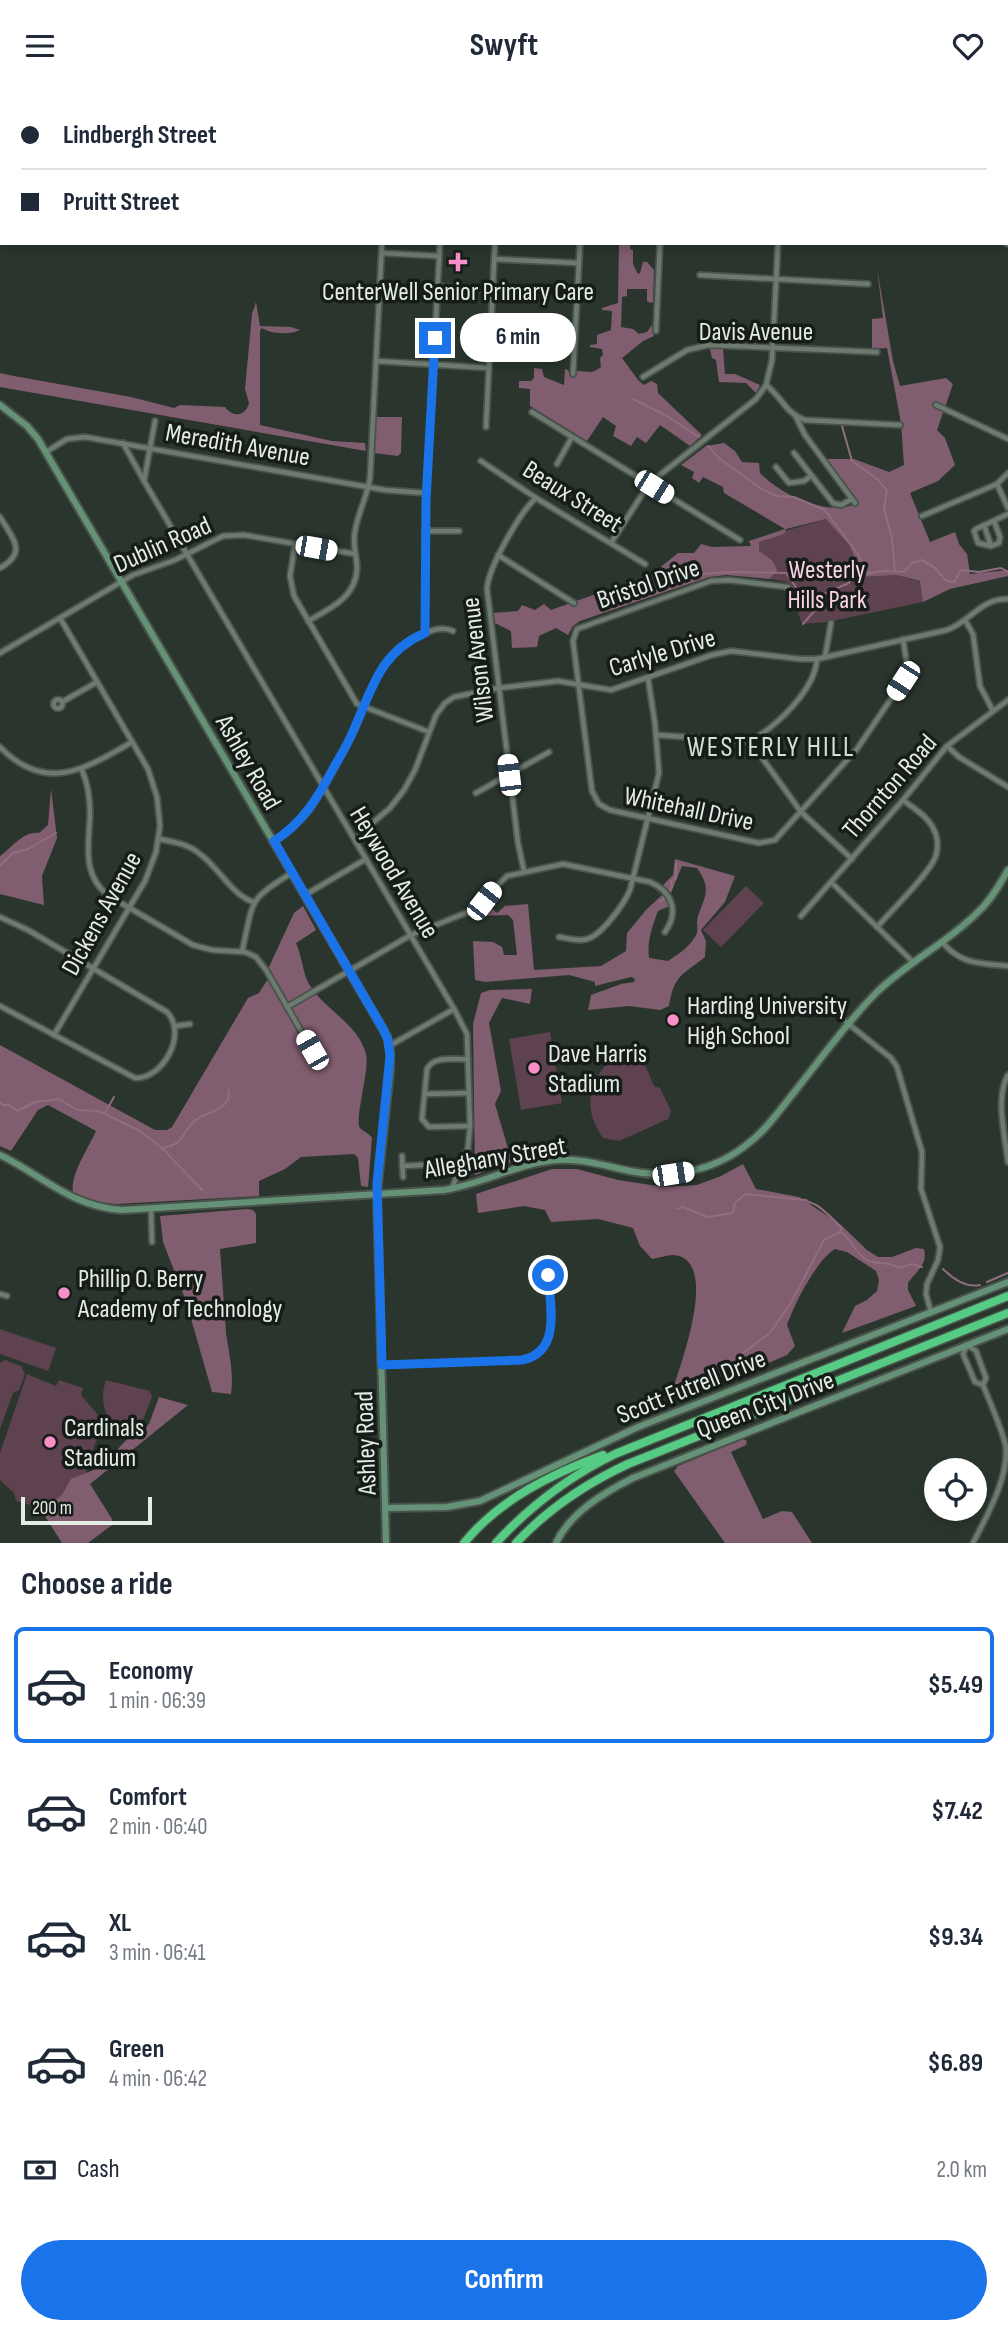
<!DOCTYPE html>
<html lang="en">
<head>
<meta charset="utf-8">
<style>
	:root { --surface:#fff; --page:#f2f2f3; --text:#1f2937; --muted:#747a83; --line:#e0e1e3; --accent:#1a73e8 }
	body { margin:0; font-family:"Sofia Sans Condensed",sans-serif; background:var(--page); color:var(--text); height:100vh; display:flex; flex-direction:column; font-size:26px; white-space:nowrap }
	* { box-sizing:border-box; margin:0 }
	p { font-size:23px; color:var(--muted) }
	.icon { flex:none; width:38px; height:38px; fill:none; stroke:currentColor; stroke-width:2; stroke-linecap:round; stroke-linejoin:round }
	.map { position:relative; height:1452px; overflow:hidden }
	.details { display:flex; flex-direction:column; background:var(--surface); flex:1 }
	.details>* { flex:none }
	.banner { position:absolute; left:0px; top:0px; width:1008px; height:154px; box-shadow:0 4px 10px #0003; display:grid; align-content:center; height:154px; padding:0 21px; background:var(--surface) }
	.tools { position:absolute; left:924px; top:1367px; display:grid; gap:14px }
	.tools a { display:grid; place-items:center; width:63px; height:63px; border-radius:50%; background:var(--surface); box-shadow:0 4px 10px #0003; font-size:35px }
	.scale { position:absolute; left:21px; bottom:18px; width:131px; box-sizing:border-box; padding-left:7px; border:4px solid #e4ece6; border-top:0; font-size:19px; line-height:24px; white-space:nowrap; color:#e4ece6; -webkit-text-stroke:5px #161c18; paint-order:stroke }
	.end { position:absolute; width:32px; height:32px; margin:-16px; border:9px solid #1a73e8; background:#fff; box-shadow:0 0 0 4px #fff }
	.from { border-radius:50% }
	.bubble { position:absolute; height:49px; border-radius:24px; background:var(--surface); box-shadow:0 4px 10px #0003; font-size:23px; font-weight:700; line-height:49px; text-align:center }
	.car { position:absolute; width:21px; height:42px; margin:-21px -10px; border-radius:9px; box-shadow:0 0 5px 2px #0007; background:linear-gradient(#fff 24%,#345 0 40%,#fff 0 76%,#345 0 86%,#fff 0) }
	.banner b { display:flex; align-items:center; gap:24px; height:66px; font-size:26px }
	.banner b+b { border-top:2px solid var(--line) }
	.banner i { width:18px; height:18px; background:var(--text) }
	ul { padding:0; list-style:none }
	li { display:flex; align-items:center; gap:21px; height:116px; margin:0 14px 10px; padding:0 7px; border:4px solid transparent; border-radius:10px }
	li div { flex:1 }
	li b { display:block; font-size:26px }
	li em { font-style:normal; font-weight:700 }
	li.active { border-color:var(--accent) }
	li>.icon { width:63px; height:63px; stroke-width:1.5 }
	h2 { padding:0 21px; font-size:32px; line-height:84px }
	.pay { display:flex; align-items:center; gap:18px; height:77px; padding:0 21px; font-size:26px }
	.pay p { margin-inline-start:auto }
	.cta { display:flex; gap:14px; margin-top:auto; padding:14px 21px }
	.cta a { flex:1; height:80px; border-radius:42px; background:var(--accent); color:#fff; font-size:28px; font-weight:700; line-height:80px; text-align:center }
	header { display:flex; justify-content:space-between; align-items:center; height:91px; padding:0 21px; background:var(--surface); font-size:32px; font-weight:700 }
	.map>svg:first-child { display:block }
</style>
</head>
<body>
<header><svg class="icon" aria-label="menu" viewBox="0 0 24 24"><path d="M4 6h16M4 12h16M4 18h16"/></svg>Swyft<svg class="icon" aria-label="heart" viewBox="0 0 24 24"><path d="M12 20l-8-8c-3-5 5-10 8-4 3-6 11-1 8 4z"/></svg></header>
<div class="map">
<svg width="1008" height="1452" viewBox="0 0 1008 1452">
	<rect width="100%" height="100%" fill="#2a362d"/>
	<g fill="#5e4250">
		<path d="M827,428L850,455L862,486L896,484L921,491L923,511L827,531L802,533L788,491L757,486L754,455L749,450Z"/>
		<path d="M746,795L764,812L721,856L703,839Z"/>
		<path d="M550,941L562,1012L521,1019L509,948Z"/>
		<path d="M635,962L642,967L654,995L660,997L671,1020L668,1028L619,1050L603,1047C585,1020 586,998 607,972Z"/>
		<path d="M0,1238L56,1257L48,1280L0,1263Z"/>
		<path d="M5,1269L21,1275L25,1283L19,1299L13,1302L0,1338V1272Z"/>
		<path d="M27,1283L56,1295L59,1289L83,1297L81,1304L98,1324L104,1326L86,1381L69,1401L44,1418L16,1410L14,1402L0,1389V1362Z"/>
		<path d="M106,1289L150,1300L152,1306L137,1343L133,1347C109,1337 97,1314 106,1289Z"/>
	</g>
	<g fill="#805d6f">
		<path d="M619,152H630V158L633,159V173L638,183L640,182L643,171H647L654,179L653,211L650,212L647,210V198H627V205L622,206L621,236L633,238L639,243L647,241L652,234L654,245L643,250L622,267L638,289L644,294L651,290L657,293L658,302L702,344L690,355L660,334L646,352L637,346L631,355L613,345L616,335L603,326L587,350L530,315V298L519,297V290H531L534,287V277L542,278L544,286L564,294L565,278L568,279L570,285H574L576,280C588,280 591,284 601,276L600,267L603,264L602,258L590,256V254L597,253V244L611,239L612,220L602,219V217L618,212Z"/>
		<path d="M877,177L893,270L900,295L946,287L953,293L937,339L945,347L955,374L938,390L910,402L930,451L955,441L959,453L967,463L970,483L1008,479V485L950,498L923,511L920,490L896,484L862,486L850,455L826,428L786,438L784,443L759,451V460C768,466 775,470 777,480L769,488L727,484L709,486L580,530L573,535L568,544L556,537L539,545L537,556L512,557L511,540L495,532L493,522L518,520L522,514L535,519L544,513L551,519L652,483L678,462H694L701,453L712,456L751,455L749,450L785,438L724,402L723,396L703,386L699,392L692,387L694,381L681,374L706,355L724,352L735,360L742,371L759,372L760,382C781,403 822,424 853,414L855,408L826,368H854L889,381L904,374L901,332L887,257L872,258V228L883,227Z"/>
		<path d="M256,211L260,235L291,236L300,239C290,244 271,243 262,237L260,239V334L332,350L365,352L366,360L0,296V282L14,285L131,306L174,317L180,314L225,316C233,327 246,325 249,312L245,298L252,223Z"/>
		<path d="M710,258H723L725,283H735L760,294L756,302L746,292L719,291L716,269L712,267Z"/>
		<path d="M376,326H402L401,362L398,365L374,362Z"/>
		<path d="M51,698L57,747L42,785L44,814L0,803V765C12,757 23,740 39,742L48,734Z"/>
		<path d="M675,768L735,785L725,811L701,839L706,850L705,866C683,884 674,883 669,915L660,919L629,915L588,919L591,904L621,893L634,891L635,888L631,886L595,895V891L569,884L485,891L475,889L473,850L493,851L502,856L504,864H517L513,829L508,824L475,825L489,815L497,822L505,815L528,813L534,879L601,875L626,860L627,842L646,819L663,803L667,807L670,815L658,820C652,836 647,850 649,867L668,870C679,863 692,854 697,842C698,837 696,831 698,825C706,803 711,797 697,777L682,775L671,802L663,794L673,784Z"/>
		<path d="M303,815L316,839L296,852C302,865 303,883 309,893C324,919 358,932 366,963C370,978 354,1030 360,1037C364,1041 369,1042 372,1047L368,1096L361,1095L358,1067L354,1063L301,1066L285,1078L259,1090V1105L116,1113L99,1111L73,1102C70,1083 89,1056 96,1040L48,1014L38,1019L11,1060L0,1055V954L155,1039H167L172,1036L248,907L259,902L271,883L268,878L294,822Z"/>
		<path d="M532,898L530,913L502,907L489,932L501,1000L495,1013L512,1071L475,1084L473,933L481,902L490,899Z"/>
		<path d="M743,1073L756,1098L799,1106L841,1134L867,1159L878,1166H892L916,1157L924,1158C928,1174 916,1180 908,1192V1199L916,1215L842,1242L855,1215L867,1209L877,1200L879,1189L876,1180L847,1161L835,1158C817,1168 794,1214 787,1234L795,1255L787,1264L740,1284L694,1289C687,1296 681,1308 670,1307C678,1280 722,1169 674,1164C667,1164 658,1167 652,1168L640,1155L633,1137L598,1128L551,1131L545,1119L524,1115L478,1122L476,1103L552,1078H577L618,1089L664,1096L697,1094L721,1085Z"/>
		<path d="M247,1118L253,1119L256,1123V1152L220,1158C222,1186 224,1214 226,1242C229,1263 234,1281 231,1303L212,1301L186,1210L163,1151L160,1125Z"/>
		<path d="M159,1306L188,1314L90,1393L112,1428V1434L88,1452H62L41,1419L62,1404L71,1388L101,1376L130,1345L134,1347L149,1333Z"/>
		<path d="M743,1348L747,1350L746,1354L731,1361L763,1428L782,1420L792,1421L812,1452H725L674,1380L678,1375Z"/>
	</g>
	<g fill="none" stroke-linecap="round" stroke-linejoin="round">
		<g stroke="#916d7f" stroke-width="2">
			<path d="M633,308L667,325L699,346"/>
			<path d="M842,335L852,370L876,387L887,399L884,418L892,447L895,480"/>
			<path d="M708,355L720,368L760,397L776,405L794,406L825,419L860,466L863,475L869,483"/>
			<path d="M644,505L688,490L697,483L733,481L786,482L800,502L819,505L849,492L855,484L884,480L904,481L912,472L921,469C925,471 932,474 936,478C943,485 943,491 954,491L961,479L979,481L1001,477L1008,481"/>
			<path d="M803,533L817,517L819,506"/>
			<path d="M0,775L13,762L28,758L56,742"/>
			<path d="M670,799L672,796L671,790L676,787V772"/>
			<path d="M660,811L665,806"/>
			<path d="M0,1011L3,1014H9L18,1020L35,1011L59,1008L77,1019L97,1020L105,1023L140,1040L162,1057L202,1099"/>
			<path d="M105,1022L114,1006"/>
			<path d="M163,1057C186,1053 182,1039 197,1028C206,1022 221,1020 227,1010C229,1007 229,1004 229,999"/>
			<path d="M677,1118L683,1116L708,1126L733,1122L735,1112L745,1103L806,1109C809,1112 812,1112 816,1114C822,1117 837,1132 842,1137L840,1140C852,1148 854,1162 867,1169C878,1174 889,1170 899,1177L912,1173L922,1176"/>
			<path d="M943,1178C952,1187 966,1197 980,1194"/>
			<path d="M987,1191L1008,1182"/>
			<path d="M727,1291L731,1278L739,1265L770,1242L792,1210L824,1149L840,1141"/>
		</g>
		<defs>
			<g id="street">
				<path d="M878,0L908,2"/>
				<path d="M818,2L822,0"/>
				<path d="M1006,28L1007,7"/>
				<path d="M382,162L439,165"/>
				<path d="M494,168L578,172"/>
				<path d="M700,184L868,193"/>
				<path d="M438,195L493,199"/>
				<path d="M656,240L660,152"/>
				<path d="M376,270L489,277"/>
				<path d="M573,283L580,152"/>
				<path d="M643,286L687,259L708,254L877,261"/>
				<path d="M766,294C781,305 786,323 805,329L900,334"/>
				<path d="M936,314L1008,348"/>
				<path d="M532,321L740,449"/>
				<path d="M796,326L805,344L855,412"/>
				<path d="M155,330L144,390L454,918L467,943L470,1035L468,1057L452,1097"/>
				<path d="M486,336L495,152"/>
				<path d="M123,352L144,390"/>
				<path d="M46,361L67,348L85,346L385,399L426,402"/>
				<path d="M794,362L833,412L841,414L852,408"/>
				<path d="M481,370L536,407L645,473"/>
				<path d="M557,373L572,346"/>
				<path d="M776,376L789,392L804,390L811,385"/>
				<path d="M997,393L1008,417"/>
				<path d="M922,425L997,393L1008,382"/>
				<path d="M0,426C13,448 28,461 0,477"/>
				<path d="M994,430L1000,446L999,452L991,455L978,452L974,440L976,438L1008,423"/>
				<path d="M984,434L991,455"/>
				<path d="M425,440H459"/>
				<path d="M611,452L645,399L656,387L756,308L766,294L772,269L778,152"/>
				<path d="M295,453L290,485L294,505L357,613L429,641"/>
				<path d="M498,464L574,512"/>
				<path d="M788,496L729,489L711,490L577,538L573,550L592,700L599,713L610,719L759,752L775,749L857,658L903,590L907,574L903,548"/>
				<path d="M965,529L973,543L980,595L993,620"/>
				<path d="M308,530C329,518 356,507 357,477C357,465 352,453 355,440C358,422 367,406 370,387L382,152"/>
				<path d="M425,542L426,409L440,152"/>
				<path d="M0,562L133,484L175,469L223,445L244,444L355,463"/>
				<path d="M825,566L831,532"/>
				<circle cx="58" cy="613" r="4.5"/>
				<path d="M62,611L97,591"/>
				<path d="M656,644L750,650C776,636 815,599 817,568"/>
				<path d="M750,650L801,721L852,768"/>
				<path d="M947,655L959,666L1008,696"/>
				<path d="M0,656C46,703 85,678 132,651"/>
				<path d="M82,679C88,693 90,708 90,723C89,753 81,784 109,805L193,854L212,859L245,861L256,866L266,879L312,959"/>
				<path d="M476,702L549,661"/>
				<path d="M159,748C174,751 188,753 200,763C219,777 231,803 253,811"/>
				<path d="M274,750C288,741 300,731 310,718C326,695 340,667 353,642C373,602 375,564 422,543C433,539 443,535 453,540"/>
				<path d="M356,751L362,741L390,717L404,699L415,679L436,624L445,612L454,606L499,597L558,590L611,599L712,564L731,560L800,568H817L947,539C970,531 981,507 1008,508"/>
				<path d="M524,780L518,752L487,498C488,477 520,421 536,407"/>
				<path d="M831,791L913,871"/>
				<path d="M305,804L366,768"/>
				<path d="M801,825L903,709L947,655L1008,609"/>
				<path d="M0,826L28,839L167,921C188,943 163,988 135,987L0,915"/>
				<path d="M877,836C891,820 928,784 935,767C939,757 938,745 932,735C926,724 913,717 903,709"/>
				<path d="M559,846C568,847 577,851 587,848C602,844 624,813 630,799L659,682L655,633L648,587"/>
				<path d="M942,851C961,874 980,872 1008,875"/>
				<path d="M242,860C254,811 246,809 292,782"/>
				<path d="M287,916L411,844L473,819L507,785L563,773L650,791C673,801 679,821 665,841"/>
				<path d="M841,927L891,967L897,976L922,1061L921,1098L940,1156L938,1169L927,1193L926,1203L931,1221"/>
				<path d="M176,935L190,933"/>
				<path d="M54,944L145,790L156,761L160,735L157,706L148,678L60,527"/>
				<path d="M389,955L454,918"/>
				<path d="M468,968C454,969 434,964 427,978L422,1028L429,1036L470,1035"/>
				<path d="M1008,984C995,1006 1005,1045 1008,1071"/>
				<path d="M425,1003L469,1002"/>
				<path d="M402,1065L403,1086"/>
				<path d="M402,1075L461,1072"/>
				<path d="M151,1118L152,1151"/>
				<path d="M0,1203L7,1205"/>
				<path d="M382,1274L522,1269C562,1261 550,1214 548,1184"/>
				<path d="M973,1452C987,1424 1008,1389 1006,1356C1001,1335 991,1314 983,1294L975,1291L963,1263L967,1254L976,1260L986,1287L983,1294"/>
			</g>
			<g id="secondary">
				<path d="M298,0V2"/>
				<path d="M442,2L443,0"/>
				<path d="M0,314L27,335L38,348L387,945L390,960V980L377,1103L386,1452"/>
				<path d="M0,1064C43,1085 72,1116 122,1119L444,1099C483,1093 518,1072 557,1069C582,1067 606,1075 630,1080C672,1089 717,1079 750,1051C767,1038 779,1020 792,1004C820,969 846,932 877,901C909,870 950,850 981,818C992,807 1000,793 1008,779"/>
				<path d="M386,1417L447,1416L480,1410L638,1336L1008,1191"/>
				<path d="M556,1452C570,1422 603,1402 633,1387L1008,1238"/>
			</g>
			<g id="primary">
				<path d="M0,89H2"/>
				<path d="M0,98H2"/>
				<path d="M1006,140L1008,141"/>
				<path d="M1006,151L1008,152"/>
			</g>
			<g id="highway">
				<path d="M464,1452C499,1409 551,1383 603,1364"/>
				<path d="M496,1452C530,1415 570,1385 615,1363L1008,1205"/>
				<path d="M516,1452C547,1419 587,1392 628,1373L1008,1222"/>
			</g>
		</defs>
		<use href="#street" stroke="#49534b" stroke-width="8"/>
		<use href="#secondary" stroke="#49534b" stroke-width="10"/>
		<use href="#primary" stroke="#49534b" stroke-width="10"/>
		<use href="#highway" stroke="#49534b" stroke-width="11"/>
		<use href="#street" stroke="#6c7a70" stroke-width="4.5"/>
		<use href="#secondary" stroke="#659276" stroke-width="6"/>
		<use href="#primary" stroke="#5fab7b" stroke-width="6"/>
		<use href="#highway" stroke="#56cb83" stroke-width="8"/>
	</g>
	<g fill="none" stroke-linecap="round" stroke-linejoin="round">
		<path stroke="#1a73e8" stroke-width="9" d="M435,247L426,409L425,542C380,561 372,598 354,638C349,651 341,664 334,676C318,706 303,732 274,750L383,938L388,949L390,965L377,1092L382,1274L522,1269C562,1261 550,1214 548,1184"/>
	</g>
	<g fill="#f98fc8" stroke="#161c18" stroke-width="2.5">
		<path d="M454.5 160.5h7v7h7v7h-7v7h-7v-7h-7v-7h7z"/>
		<circle cx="673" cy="929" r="7"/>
		<circle cx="534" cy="977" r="7"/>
		<circle cx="64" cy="1202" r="7"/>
		<circle cx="50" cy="1351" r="7"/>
	</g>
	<g text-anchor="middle" stroke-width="7" stroke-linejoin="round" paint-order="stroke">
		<g font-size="26" fill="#e4ece6" stroke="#161c18" text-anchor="start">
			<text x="458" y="209" text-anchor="middle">CenterWell Senior Primary Care</text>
			<text x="687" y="923">Harding University<tspan x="687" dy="30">High School</tspan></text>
			<text x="548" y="971">Dave Harris<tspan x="548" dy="30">Stadium</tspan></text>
			<text x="78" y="1196">Phillip O. Berry<tspan x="78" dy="30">Academy of Technology</tspan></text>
			<text x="64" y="1345">Cardinals<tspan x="64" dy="30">Stadium</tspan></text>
		</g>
		<g font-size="26" fill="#e4ece6" stroke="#161c18">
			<text x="756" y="249">Davis Avenue</text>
			<text transform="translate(238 353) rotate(10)" y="9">Meredith Avenue</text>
			<text transform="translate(573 405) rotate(32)" y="9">Beaux Street</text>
			<text transform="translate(162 453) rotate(-24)" y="9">Dublin Road</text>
			<text transform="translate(648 492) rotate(-19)" y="9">Bristol Drive</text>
			<text transform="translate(662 561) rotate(-17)" y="9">Carlyle Drive</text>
			<text transform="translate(477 569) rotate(-97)" y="9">Wilson Avenue</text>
			<text transform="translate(249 671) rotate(60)" y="9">Ashley Road</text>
			<text transform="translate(889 695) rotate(-49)" y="9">Thornton Road</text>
			<text transform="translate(689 717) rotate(12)" y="9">Whitehall Drive</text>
			<text transform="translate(395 781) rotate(59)" y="9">Heywood Avenue</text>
			<text transform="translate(101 822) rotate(-61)" y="9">Dickens Avenue</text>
			<text transform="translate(495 1066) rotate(-10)" y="9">Alleghany Street</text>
			<text transform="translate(691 1295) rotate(-22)" y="9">Scott Futrell Drive</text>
			<text transform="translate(765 1313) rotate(-21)" y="9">Queen City Drive</text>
			<text transform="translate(365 1352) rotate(-92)" y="9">Ashley Road</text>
		</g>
		<g font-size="26" fill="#f9d2e5" stroke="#161c18">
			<text x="827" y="487">Westerly<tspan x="827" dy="30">Hills Park</tspan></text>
		</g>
		<g font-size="28" letter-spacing="2" fill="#d1e1d5" stroke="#161c18">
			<text x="771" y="665">WESTERLY HILL</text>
		</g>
	</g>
</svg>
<div class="tools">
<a><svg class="icon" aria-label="locate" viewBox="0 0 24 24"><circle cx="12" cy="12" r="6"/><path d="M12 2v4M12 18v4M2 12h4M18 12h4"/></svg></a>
</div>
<div class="scale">200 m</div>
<i class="end from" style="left:548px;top:1184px"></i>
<i class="end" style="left:435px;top:247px"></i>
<div class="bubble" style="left:460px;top:222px;width:116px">6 min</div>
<i class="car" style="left:654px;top:396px;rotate:122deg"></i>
<i class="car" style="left:316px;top:457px;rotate:100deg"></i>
<i class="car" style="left:903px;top:590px;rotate:213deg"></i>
<i class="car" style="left:509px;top:684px;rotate:353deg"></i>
<i class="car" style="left:484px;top:810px;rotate:38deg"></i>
<i class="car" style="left:312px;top:959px;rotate:330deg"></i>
<i class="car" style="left:673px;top:1083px;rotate:81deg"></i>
<div class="banner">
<b><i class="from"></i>Lindbergh Street</b>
<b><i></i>Pruitt Street</b>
</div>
</div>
<section class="details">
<h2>Choose a ride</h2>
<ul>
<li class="active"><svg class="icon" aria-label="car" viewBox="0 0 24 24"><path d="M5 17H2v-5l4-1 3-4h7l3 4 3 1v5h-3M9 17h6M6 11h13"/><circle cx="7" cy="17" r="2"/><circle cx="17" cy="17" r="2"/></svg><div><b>Economy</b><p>1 min · 06:39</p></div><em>$5.49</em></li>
<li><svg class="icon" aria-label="car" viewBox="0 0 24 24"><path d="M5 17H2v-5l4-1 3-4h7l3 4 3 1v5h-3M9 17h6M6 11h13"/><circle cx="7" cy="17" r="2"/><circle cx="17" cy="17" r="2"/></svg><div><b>Comfort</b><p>2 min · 06:40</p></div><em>$7.42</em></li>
<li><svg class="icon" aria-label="car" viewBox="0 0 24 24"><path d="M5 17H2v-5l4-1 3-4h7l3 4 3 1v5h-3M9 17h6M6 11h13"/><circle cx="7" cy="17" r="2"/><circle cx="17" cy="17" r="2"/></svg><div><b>XL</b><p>3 min · 06:41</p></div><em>$9.34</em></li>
<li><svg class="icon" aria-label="car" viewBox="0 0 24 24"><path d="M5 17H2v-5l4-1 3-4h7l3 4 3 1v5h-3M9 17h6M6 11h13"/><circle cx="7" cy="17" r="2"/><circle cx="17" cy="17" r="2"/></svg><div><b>Green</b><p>4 min · 06:42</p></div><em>$6.89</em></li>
</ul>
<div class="pay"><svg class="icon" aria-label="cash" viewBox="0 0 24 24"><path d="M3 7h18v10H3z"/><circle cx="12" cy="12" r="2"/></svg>Cash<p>2.0 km</p></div>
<div class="cta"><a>Confirm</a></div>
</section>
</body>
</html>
